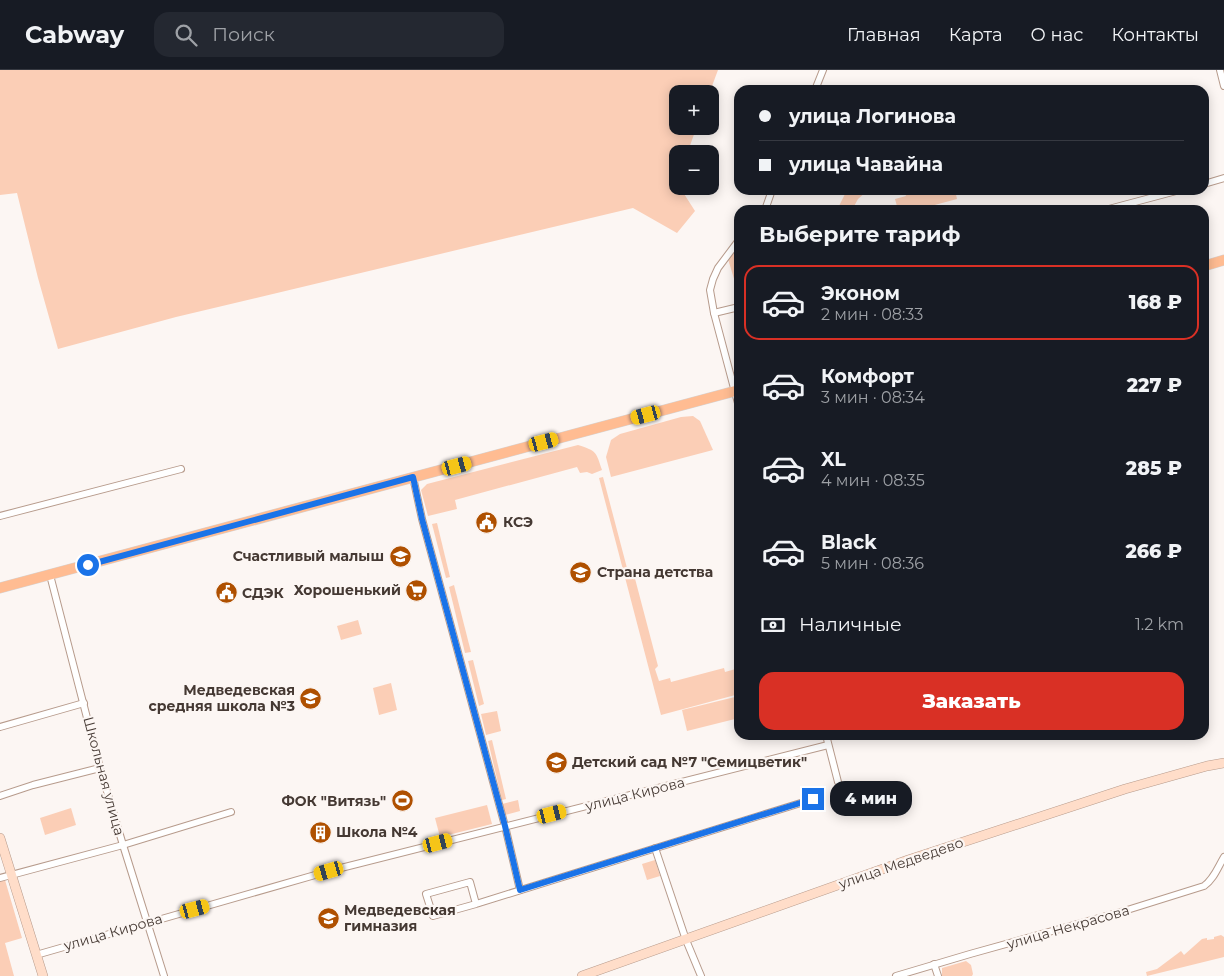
<!DOCTYPE html>
<html lang="ru">
<head>
<meta charset="utf-8">
<style>
	:root { --surface:#171b24; --page:#242831; --text:#f1f3f6; --muted:#9ea1a6; --line:#363941; --accent:#d93025 }
	body { margin:0; font-family:Montserrat,sans-serif; background:var(--page); color:var(--text); height:100vh; display:flex; flex-direction:column; font-size:19px; white-space:nowrap }
	* { box-sizing:border-box; margin:0 }
	p { font-size:16px; color:var(--muted) }
	.icon { flex:none; width:28px; height:28px; fill:none; stroke:currentColor; stroke-width:2; stroke-linecap:round; stroke-linejoin:round }
	.map { position:relative; flex:1; overflow:hidden }
	.details { position:absolute; left:734px; top:135px; width:475px; height:535px; display:flex; flex-direction:column; background:var(--surface); border-radius:15px; box-shadow:0 2px 12px #0003 }
	.details>* { flex:none }
	.guide { position:absolute; left:734px; top:15px; width:475px; height:110px; border-radius:15px; box-shadow:0 2px 12px #0003; display:grid; align-content:center; height:110px; padding:0 25px; background:var(--surface) }
	.controls { position:absolute; left:669px; top:15px; display:grid; gap:10px }
	.controls a { display:grid; place-items:center; width:50px; height:50px; border-radius:10px; background:var(--surface); box-shadow:0 2px 12px #0003; font-size:25px }
	.end { position:absolute; width:22px; height:22px; margin:-11px; border:6px solid #1a73e8; background:#fff; box-shadow:0 0 0 2px #fff }
	.from { border-radius:50% }
	.bubble { position:absolute; height:35px; border-radius:15px; background:var(--surface); box-shadow:0 2px 12px #0003; font-size:16px; font-weight:800; line-height:35px; text-align:center }
	.car { position:absolute; width:15px; height:30px; margin:-15px -8px; border-radius:6px; box-shadow:0 0 4px 1px #0007; background:linear-gradient(#f5c518 24%,#345 0 40%,#f5c518 0 76%,#345 0 86%,#f5c518 0) }
	.guide b { display:flex; align-items:center; gap:18px; height:48px; font-size:19px }
	.guide b+b { border-top:1px solid var(--line) }
	.guide i { width:12px; height:12px; background:var(--text) }
	ul { padding:0; list-style:none }
	li { display:flex; align-items:center; gap:15px; height:75px; margin:0 10px 8px; padding:0 15px; border:2px solid transparent; border-radius:15px }
	li div { flex:1 }
	li b { display:block; font-size:19px }
	li em { font-style:normal; font-weight:800 }
	li.on { border-color:var(--accent) }
	li>.icon { width:45px; height:45px; stroke-width:1.5 }
	h2 { padding:0 25px; font-size:22px; line-height:60px }
	.pay { display:flex; align-items:center; gap:12px; height:55px; padding:0 25px; font-size:19px }
	.pay p { margin-inline-start:auto }
	.button { display:flex; gap:10px; margin-top:auto; padding:10px 25px }
	.button a { flex:1; height:58px; border-radius:15px; background:var(--accent); color:#fff; font-size:20px; font-weight:800; line-height:58px; text-align:center }
	header { display:flex; align-items:center; gap:30px; box-sizing:border-box; height:70px; padding:0 25px; background:var(--surface); border-bottom:1px solid var(--line) }
	header strong { font-size:24px }
	nav { display:flex; gap:28px; margin-inline-start:auto; font-size:18px }
	.search { width:350px; height:45px; background:var(--page); display:flex; align-items:center; gap:12px; box-sizing:border-box; padding:0 18px; border-radius:15px; color:var(--muted); font-size:19px }
	.map>svg:first-child { display:block }
</style>
</head>
<body>
<header>
<strong>Cabway</strong>
<div class="search"><svg class="icon" aria-label="search" viewBox="0 0 24 24"><circle cx="10" cy="10" r="6"/><path d="M15 15l6 6"/></svg>Поиск</div>
<nav><a>Главная</a><a>Карта</a><a>О нас</a><a>Контакты</a></nav>
</header>
<div class="map">
<svg width="1224" height="906" viewBox="0 0 1224 906">
	<rect width="100%" height="100%" fill="#fcf6f3"/>
	<g fill="#fbceb6">
		<path d="M0,0H718L709,24H678V56H697L687,84H678V116H679L695,141L677,163L633,138L176,247L58,279L38,208L17,123L0,125Z"/>
		<path d="M847,120H866L867,121L858,129L852,140H837Z"/>
		<path d="M915,120H955L957,129L916,140H898L895,129L906,126L905,123Z"/>
		<path d="M739,174V222H738L728,189Z"/>
		<path d="M693,346L700,351L713,380L611,407L606,387L611,370L620,364L681,347Z"/>
		<path d="M578,375C597,381 596,382 602,400L592,404L587,402L580,403L577,397L455,430L457,439L428,446L421,420L427,414Z"/>
		<path d="M603,407L627,498L633,501L658,596L655,599L659,611L670,608L671,612L724,598L725,602L739,598V624L661,645L599,408Z"/>
		<path d="M437,453L450,507L446,508L432,454Z"/>
		<path d="M454,515L471,582L465,583L449,517Z"/>
		<path d="M358,550L362,564L341,570L337,556Z"/>
		<path d="M473,590L484,634L479,636L468,591Z"/>
		<path d="M391,613L397,640L379,645L373,618Z"/>
		<path d="M739,626V648L687,661L682,640Z"/>
		<path d="M497,641L501,661L486,665L481,644Z"/>
		<path d="M492,670L506,729L502,730L488,671Z"/>
		<path d="M518,730L520,741L505,745L502,734Z"/>
		<path d="M487,735L492,754L440,767L435,748Z"/>
		<path d="M71,738L76,755L45,765L40,748Z"/>
		<path d="M655,790L660,806L647,810L642,794Z"/>
		<path d="M5,810L22,868L5,873L14,906H0V811Z"/>
		<path d="M1221,865L1224,867V887L1147,906L1146,902L1157,899L1181,881L1184,885L1202,869L1207,868V870L1214,869V867Z"/>
		<path d="M966,891L971,895L973,904L972,906H942V898Z"/>
	</g>
	<g fill="none" stroke-linecap="round" stroke-linejoin="round">
		<defs>
			<g id="street">
				<path d="M1220,0L1224,16"/>
				<path d="M815,20L823,0"/>
				<path d="M1204,114L1224,108"/>
				<path d="M765,140L772,120"/>
				<path d="M1105,140L1180,120"/>
				<path d="M739,170L718,198L713,209L710,220L714,243L739,337"/>
				<path d="M714,243L739,237"/>
				<path d="M413,407L422,449L505,756L520,820"/>
				<path d="M0,446L181,399"/>
				<path d="M50,505L100,698L123,775L164,906"/>
				<path d="M0,657L84,633"/>
				<path d="M826,665L838,712"/>
				<path d="M0,726L33,715L100,698"/>
				<path d="M655,778L686,870L701,906"/>
				<path d="M0,808L123,775L231,742"/>
				<path d="M476,834L470,812L426,824L433,846L476,834L820,727"/>
				<path d="M36,885L329,801L828,675"/>
				<path d="M934,894L938,906"/>
				<path d="M896,906L970,884L1124,841L1204,816C1214,809 1218,797 1224,787"/>
			</g>
			<g id="secondary">
				<path d="M0,768L43,906"/>
				<path d="M582,906L908,790L1125,719L1207,696L1224,693"/>
			</g>
			<g id="primary">
				<path d="M1204,196L1224,190"/>
				<path d="M0,518L739,320"/>
			</g>
		</defs>
		<use href="#street" stroke="#b79b8c" stroke-width="8"/>
		<use href="#secondary" stroke="#b79b8c" stroke-width="10"/>
		<use href="#primary" stroke="#d6d3d2" stroke-width="11"/>
		<use href="#street" stroke="#fff" stroke-width="6"/>
		<use href="#secondary" stroke="#ffddc9" stroke-width="9"/>
		<use href="#primary" stroke="#ffbc92" stroke-width="10"/>
	</g>
	<g fill="none" stroke-linecap="round" stroke-linejoin="round">
		<path stroke="#1a73e8" stroke-width="6" d="M88,495L413,407L422,449L505,756L520,820L813,729"/>
	</g>
	<defs>
		<symbol id="civic-disc" viewBox="-11 -11 22 22"><circle r="9.5" fill="#af5000" stroke="#fcf6f3"/><path d="M-.6-6.5H3V-4.5H.6V-3L4-1V1h2V6H-6V1h2V-1L-.6-3ZM-1.2 2.5V6h2.4V2.5Z" fill="#fff"/></symbol>
		<symbol id="school-disc" viewBox="-11 -11 22 22"><circle r="9.5" fill="#af5000" stroke="#fcf6f3"/><path d="M0-5L7-2L0 1L-7-2ZM-4 1L0 2.5L4 1V4Q0 6-4 4Z" fill="#fff"/></symbol>
		<symbol id="supermarket-disc" viewBox="-11 -11 22 22"><circle r="9.5" fill="#af5000" stroke="#fcf6f3"/><path d="M-6-5.5h2.5l.6 2H6L4.5 2H-2.5L-4.4-4H-6ZM-1.5 3.2a1.3 1.3 0 1 0 .1 0ZM3 3.2a1.3 1.3 0 1 0 .1 0Z" fill="#fff"/></symbol>
		<symbol id="stadium-disc" viewBox="-11 -11 22 22"><circle r="9.5" fill="#af5000" stroke="#fcf6f3"/><path d="M0-5a6.5 5 0 1 0 0 10a6.5 5 0 1 0 0-10ZM-3.5-1.8h7v3.6h-7Z" fill="#fff"/></symbol>
		<symbol id="building-disc" viewBox="-11 -11 22 22"><circle r="9.5" fill="#af5000" stroke="#fcf6f3"/><path d="M-4-6H4V6H1V3H-1V6H-4ZM-2.5-4.3h1.7v1.8h-1.7ZM.8-4.3h1.7v1.8H.8ZM-2.5-1h1.7V.8h-1.7ZM.8-1h1.7V.8H.8Z" fill="#fff"/></symbol>
	</defs>
	<g fill-rule="evenodd">
		<use href="#civic-disc" x="474" y="440" width="25" height="25"/>
		<use href="#school-disc" x="388" y="474" width="25" height="25"/>
		<use href="#school-disc" x="568" y="490" width="25" height="25"/>
		<use href="#supermarket-disc" x="404" y="508" width="25" height="25"/>
		<use href="#civic-disc" x="214" y="510" width="25" height="25"/>
		<use href="#school-disc" x="298" y="616" width="25" height="25"/>
		<use href="#school-disc" x="544" y="680" width="25" height="25"/>
		<use href="#stadium-disc" x="390" y="718" width="25" height="25"/>
		<use href="#building-disc" x="308" y="750" width="25" height="25"/>
		<use href="#school-disc" x="316" y="836" width="25" height="25"/>
	</g>
	<g text-anchor="middle" stroke-width="4.5" stroke-linejoin="round" paint-order="stroke">
		<g font-size="14" font-weight="bold" fill="#453933" stroke="#fcf6f3" text-anchor="start">
			<text x="503" y="457">КСЭ</text>
			<text x="384" y="491" text-anchor="end">Счастливый малыш</text>
			<text x="597" y="507">Страна детства</text>
			<text x="401" y="525" text-anchor="end">Хорошенький</text>
			<text x="242" y="528">СДЭК</text>
			<text x="295" y="625" text-anchor="end">Медведевская<tspan x="295" dy="16">средняя школа №3</tspan></text>
			<text x="572" y="697">Детский сад №7 "Семицветик"</text>
			<text x="386" y="736" text-anchor="end">ФОК "Витязь"</text>
			<text x="336" y="767">Школа №4</text>
			<text x="344" y="845">Медведевская<tspan x="344" dy="16">гимназия</tspan></text>
		</g>
		<g font-size="14" fill="#453933" stroke="#fcf6f3">
			<text transform="translate(104 706) rotate(75)" y="5">Школьная улица</text>
			<text transform="translate(635 724) rotate(-14)" y="5">улица Кирова</text>
			<text transform="translate(901 793) rotate(-19)" y="5">улица Медведево</text>
			<text transform="translate(1068 857) rotate(-16)" y="5">улица Некрасова</text>
			<text transform="translate(113 862) rotate(-16)" y="5">улица Кирова</text>
		</g>
	</g>
</svg>
<div class="controls">
<a>+</a>
<a>−</a>
</div>
<i class="end from" style="left:88px;top:495px"></i>
<i class="end" style="left:813px;top:729px"></i>
<div class="bubble" style="left:830px;top:711px;width:82px">4 мин</div>
<i class="car" style="left:646px;top:345px;rotate:255deg"></i>
<i class="car" style="left:544px;top:372px;rotate:75deg"></i>
<i class="car" style="left:457px;top:396px;rotate:75deg"></i>
<i class="car" style="left:552px;top:744px;rotate:76deg"></i>
<i class="car" style="left:438px;top:773px;rotate:76deg"></i>
<i class="car" style="left:329px;top:801px;rotate:254deg"></i>
<i class="car" style="left:195px;top:839px;rotate:75deg"></i>
<div class="guide">
<b><i class="from"></i>улица Логинова</b>
<b><i></i>улица Чавайна</b>
</div>
<section class="details">
<h2>Выберите тариф</h2>
<ul>
<li class="on"><svg class="icon" aria-label="car" viewBox="0 0 24 24"><path d="M5 17H2v-5l4-1 3-4h7l3 4 3 1v5h-3M9 17h6M6 11h13"/><circle cx="7" cy="17" r="2"/><circle cx="17" cy="17" r="2"/></svg><div><b>Эконом</b><p>2 мин · 08:33</p></div><em>168 ₽</em></li>
<li><svg class="icon" aria-label="car" viewBox="0 0 24 24"><path d="M5 17H2v-5l4-1 3-4h7l3 4 3 1v5h-3M9 17h6M6 11h13"/><circle cx="7" cy="17" r="2"/><circle cx="17" cy="17" r="2"/></svg><div><b>Комфорт</b><p>3 мин · 08:34</p></div><em>227 ₽</em></li>
<li><svg class="icon" aria-label="car" viewBox="0 0 24 24"><path d="M5 17H2v-5l4-1 3-4h7l3 4 3 1v5h-3M9 17h6M6 11h13"/><circle cx="7" cy="17" r="2"/><circle cx="17" cy="17" r="2"/></svg><div><b>XL</b><p>4 мин · 08:35</p></div><em>285 ₽</em></li>
<li><svg class="icon" aria-label="car" viewBox="0 0 24 24"><path d="M5 17H2v-5l4-1 3-4h7l3 4 3 1v5h-3M9 17h6M6 11h13"/><circle cx="7" cy="17" r="2"/><circle cx="17" cy="17" r="2"/></svg><div><b>Black</b><p>5 мин · 08:36</p></div><em>266 ₽</em></li>
</ul>
<div class="pay"><svg class="icon" aria-label="cash" viewBox="0 0 24 24"><path d="M3 7h18v10H3z"/><circle cx="12" cy="12" r="2"/></svg>Наличные<p>1.2 km</p></div>
<div class="button"><a>Заказать</a></div>
</section>
</div>
</body>
</html>
